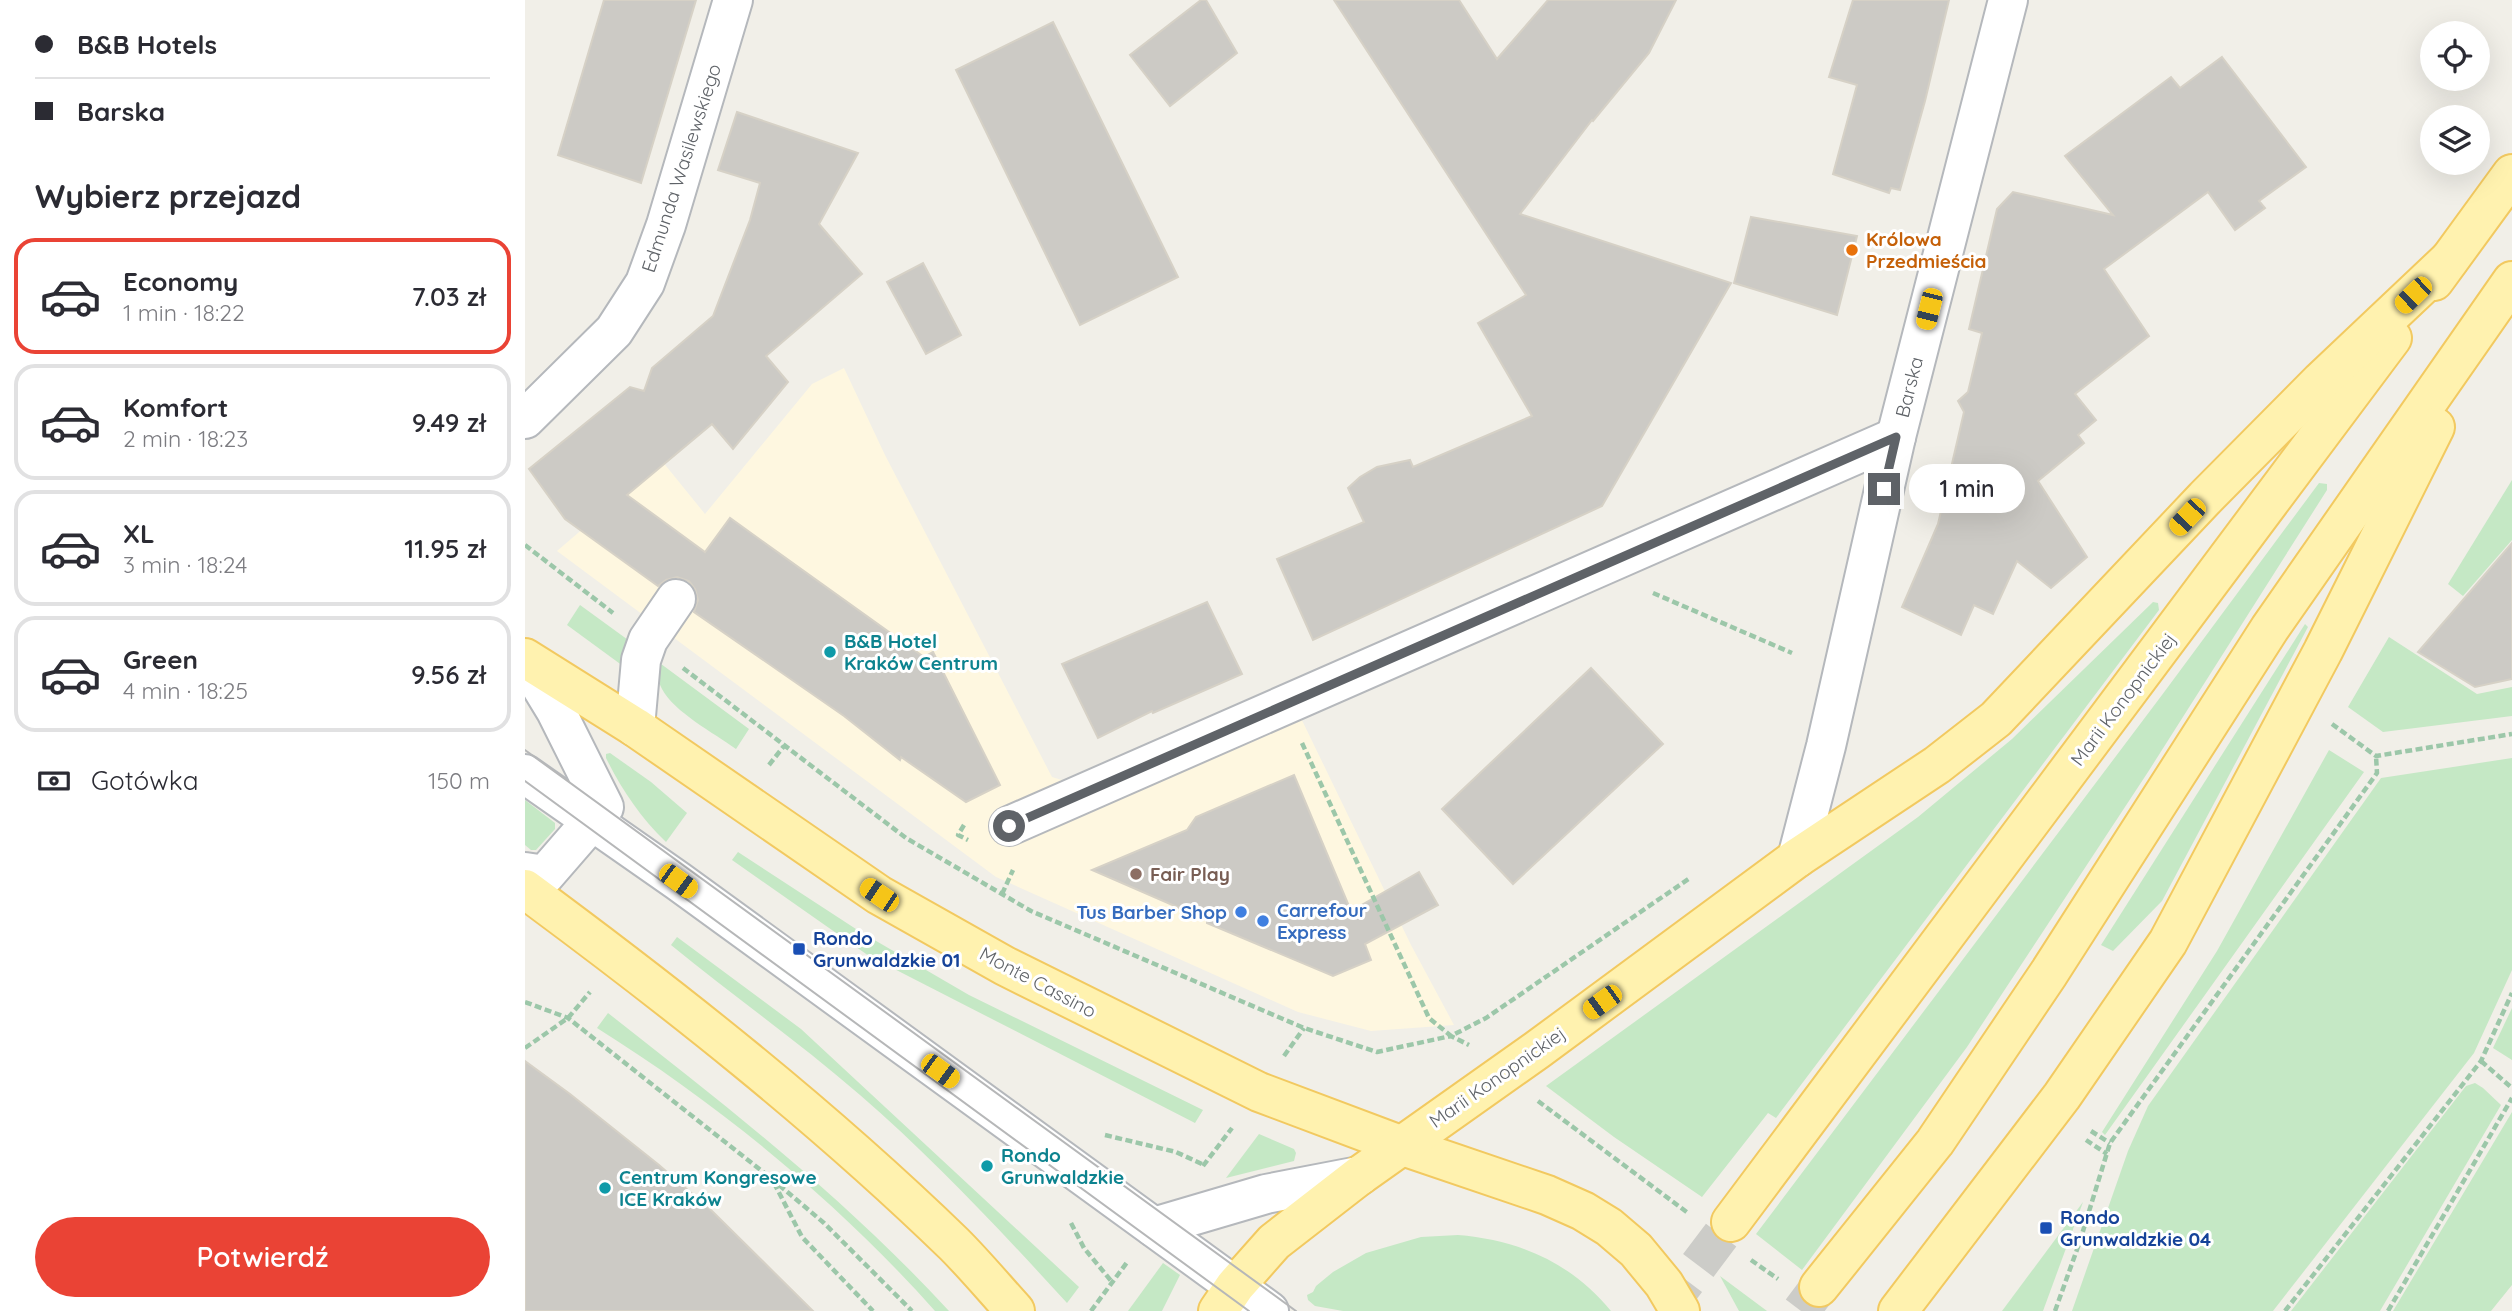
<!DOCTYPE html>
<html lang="pl">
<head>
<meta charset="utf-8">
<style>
	:root { --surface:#fff; --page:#f2f2f3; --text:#2b2b33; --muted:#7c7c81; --line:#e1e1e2; --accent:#ea4335 }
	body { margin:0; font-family:Quicksand,sans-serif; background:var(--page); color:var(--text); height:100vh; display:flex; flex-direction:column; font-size:26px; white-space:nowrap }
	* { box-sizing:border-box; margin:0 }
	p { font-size:23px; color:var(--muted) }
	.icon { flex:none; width:38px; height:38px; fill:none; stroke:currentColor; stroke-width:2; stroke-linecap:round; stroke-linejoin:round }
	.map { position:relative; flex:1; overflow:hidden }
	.panel { display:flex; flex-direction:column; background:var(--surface); width:525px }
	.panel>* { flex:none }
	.banner { display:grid; align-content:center; height:154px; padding:0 35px; background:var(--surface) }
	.fabs { position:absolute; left:1895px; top:21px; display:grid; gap:14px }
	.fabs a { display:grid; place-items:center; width:70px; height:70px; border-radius:50%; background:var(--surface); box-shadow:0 7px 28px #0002; font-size:35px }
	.end { position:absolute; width:32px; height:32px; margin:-16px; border:9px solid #5f6368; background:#fff; box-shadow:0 0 0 4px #fff }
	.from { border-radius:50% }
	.bubble { position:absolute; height:49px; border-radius:24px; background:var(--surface); box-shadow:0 7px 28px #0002; font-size:23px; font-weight:600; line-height:49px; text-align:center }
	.car { position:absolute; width:21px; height:42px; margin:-21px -10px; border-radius:9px; box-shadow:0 0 5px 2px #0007; background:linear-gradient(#f5c518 24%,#345 0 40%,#f5c518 0 76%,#345 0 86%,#f5c518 0) }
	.banner b { display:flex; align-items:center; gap:24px; height:66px; font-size:26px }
	.banner b+b { border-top:2px solid var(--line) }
	.banner i { width:18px; height:18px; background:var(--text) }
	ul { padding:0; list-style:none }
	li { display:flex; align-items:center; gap:21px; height:116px; margin:0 14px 10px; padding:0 21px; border:4px solid var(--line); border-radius:21px }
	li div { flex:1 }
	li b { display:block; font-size:26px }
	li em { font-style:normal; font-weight:600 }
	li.on { border-color:var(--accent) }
	li>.icon { width:63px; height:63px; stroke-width:1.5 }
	h2 { padding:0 35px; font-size:32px; line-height:84px }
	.pay { display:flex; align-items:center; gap:18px; height:77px; padding:0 35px; font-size:26px }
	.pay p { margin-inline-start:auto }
	.primary-button { display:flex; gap:14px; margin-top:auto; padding:14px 35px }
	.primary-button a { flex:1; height:80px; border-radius:42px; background:var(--accent); color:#fff; font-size:28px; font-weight:600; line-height:80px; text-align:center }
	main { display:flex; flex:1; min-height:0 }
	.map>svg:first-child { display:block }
</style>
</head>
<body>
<main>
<section class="panel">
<div class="banner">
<b><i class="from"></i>B&amp;B Hotels</b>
<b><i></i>Barska</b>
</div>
<h2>Wybierz przejazd</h2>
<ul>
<li class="on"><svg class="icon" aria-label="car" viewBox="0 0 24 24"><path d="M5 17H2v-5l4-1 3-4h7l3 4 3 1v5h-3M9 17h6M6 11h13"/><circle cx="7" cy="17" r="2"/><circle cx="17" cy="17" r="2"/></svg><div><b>Economy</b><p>1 min · 18:22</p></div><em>7.03 zł</em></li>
<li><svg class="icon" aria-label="car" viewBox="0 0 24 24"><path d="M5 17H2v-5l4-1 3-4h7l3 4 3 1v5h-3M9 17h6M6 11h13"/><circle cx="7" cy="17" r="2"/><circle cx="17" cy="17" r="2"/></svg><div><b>Komfort</b><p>2 min · 18:23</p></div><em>9.49 zł</em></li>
<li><svg class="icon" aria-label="car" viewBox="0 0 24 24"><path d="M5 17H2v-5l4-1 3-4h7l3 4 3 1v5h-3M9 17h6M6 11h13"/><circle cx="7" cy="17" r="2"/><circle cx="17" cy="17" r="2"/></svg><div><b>XL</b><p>3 min · 18:24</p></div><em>11.95 zł</em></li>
<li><svg class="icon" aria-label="car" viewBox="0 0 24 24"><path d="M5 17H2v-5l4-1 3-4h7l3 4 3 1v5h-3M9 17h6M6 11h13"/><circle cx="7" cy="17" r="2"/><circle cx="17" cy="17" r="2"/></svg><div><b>Green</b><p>4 min · 18:25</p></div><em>9.56 zł</em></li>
</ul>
<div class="pay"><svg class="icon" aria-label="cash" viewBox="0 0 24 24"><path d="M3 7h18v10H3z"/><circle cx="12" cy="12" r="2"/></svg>Gotówka<p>150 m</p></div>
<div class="primary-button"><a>Potwierdź</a></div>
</section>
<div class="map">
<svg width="1987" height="1311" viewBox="0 0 1987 1311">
	<rect width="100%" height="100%" fill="#f1efe8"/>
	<path fill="#fef7e0" d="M319,368L360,455L527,777L582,794L772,710L886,945L929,1025L846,1031L773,1012L471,877L32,551L137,461L180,514L287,384Z"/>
	<g fill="#c5e8c5">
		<path d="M1987,480V540L1938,596L1923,584Z"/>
		<path d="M1794,483L1802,484V490L1623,772L1442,1047L1277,1270L1231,1234L1637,695Z"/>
		<path d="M1628,602L1633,603L1634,610L1251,1118L1243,1113L1177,1197L1089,1137L1021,1086L1393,817L1487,739Z"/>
		<path d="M55,605L110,645L98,666L42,625Z"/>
		<path d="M1780,624L1783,627L1637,901L1588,951L1576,945Z"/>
		<path d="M1864,637L1952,694L1987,687V716L1858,732L1823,707Z"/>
		<path d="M132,661L224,729L211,749C189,733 149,712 137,689C132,680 132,671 132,661Z"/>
		<path d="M1804,750L1839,772L1580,1135L1577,1132L1692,951Z"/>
		<path d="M85,753L126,782L162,813L141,842C115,817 97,790 81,758V754Z"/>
		<path d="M1987,758V970L1949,1053L1748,1311H1547L1603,1151L1623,1106L1856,778Z"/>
		<path d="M0,800L30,823V829L11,850H6L0,845Z"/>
		<path d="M213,852L334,931L444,995L678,1110L670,1123L344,956L207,860Z"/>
		<path d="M152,937L276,1029L554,1287L542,1303C475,1230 410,1160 335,1095C274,1042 208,996 146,945Z"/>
		<path d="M1987,1008V1060L1968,1048Z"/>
		<path d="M83,1013C204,1108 319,1197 424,1311H410C314,1203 195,1105 72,1028Z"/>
		<path d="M1950,1083L1958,1088L1976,1105L1855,1311H1766L1941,1086Z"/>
		<path d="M1987,1112V1285L1966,1311H1868Z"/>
		<path d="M734,1134L769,1149L771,1153L769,1161L701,1178Z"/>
		<path d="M1558,1202L1518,1311H1477Z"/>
		<path d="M933,1235C994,1240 1047,1263 1086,1311H818L790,1306L783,1300L782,1295L788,1292L791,1286L808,1272L841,1253L896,1237Z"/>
		<path d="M638,1263L655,1275L637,1311H603Z"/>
		<path d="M1195,1276L1242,1311H1214Z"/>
	</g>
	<g fill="#cccac5" stroke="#d6d1c6" stroke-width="2">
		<path d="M79,0H171L116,183L33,155Z"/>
		<path d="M676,0H681L712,53L645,106L605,55Z"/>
		<path d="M809,0H934L972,59L1023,0H1151L1124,53L1068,121L1067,120L995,214L1206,283L1077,506L788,640L752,559L839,522L823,488L835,477L852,467L885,460L888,467L1007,416L953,323L1001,295Z"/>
		<path d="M1328,0H1424L1400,101L1375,190L1366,188L1364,193L1308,174L1332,85L1304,77Z"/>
		<path d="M528,22L653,277L555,325L431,70Z"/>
		<path d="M1697,57L1781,167L1734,201L1740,208L1710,230L1683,192L1579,269L1624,336L1550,394L1571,420L1553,435L1559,443L1513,481L1562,557L1526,588L1492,561L1468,614L1449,605L1436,635L1377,607L1413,524L1439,412L1433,401L1443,392L1457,333L1444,329L1472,209L1488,192L1588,215L1540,156L1646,77L1655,88Z"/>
		<path d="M212,112L333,153L294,224L337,274L241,356L263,382L208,449L187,424L102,495L180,552L205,518L399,657L408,652L475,785L441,802L376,757L375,760L319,716L169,612L173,600L170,589L164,581L152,577L141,580L133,586L40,519L4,469L105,387L119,391L127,368L188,316L225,220L235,183L193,170Z"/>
		<path d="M1226,217L1332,236L1312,315L1209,283Z"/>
		<path d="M398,263L436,335L401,354L362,282Z"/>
		<path d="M1987,543V679L1950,687L1893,652Z"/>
		<path d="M682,602L717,674L628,713L627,711L573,738L537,664Z"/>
		<path d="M1066,668L1138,744L988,884L917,809Z"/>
		<path d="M769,775L826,911L894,872L913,905L840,944L846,960L808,976L682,923V920L567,870L662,830L671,817Z"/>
		<path d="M0,1061L45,1094L134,1165L187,1211L288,1311H0Z"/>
	</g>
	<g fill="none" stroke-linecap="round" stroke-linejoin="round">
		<g stroke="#ccccc8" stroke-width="38" stroke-dasharray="38 19" stroke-linecap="butt">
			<path d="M1139,1311L1206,1222"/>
			<path d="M1276,1311L1294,1287"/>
		</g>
		<defs>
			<g id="minor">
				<path d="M0,419L89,331L120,283L141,225L208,0"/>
				<path d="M0,660L31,711L79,807L20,875L0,872"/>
				<path d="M110,727L116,660L123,640L151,599"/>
				<path d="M0,774L153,881L744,1311"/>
				<path d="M484,826L1371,437"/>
				<path d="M1272,858L1301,746L1371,437L1483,0"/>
				<path d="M629,1227L741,1194L834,1176"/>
			</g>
			<g id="major">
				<path d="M1909,281L1987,174"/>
				<path d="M0,658L110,727L354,895L480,966L734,1092L875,1145L1022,1195L1058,1211L1084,1227L1111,1250L1139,1284L1155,1311"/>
				<path d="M0,889C149,999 296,1115 429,1244C450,1265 470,1289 490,1311"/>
				<path d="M1206,1222L1867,338"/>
				<path d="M1294,1287L1410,1142L1524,973L1745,628L1987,281"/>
				<path d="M693,1311L710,1286L749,1242L834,1176L1012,1050L1272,858L1412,765L1471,719L1680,498L1796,381L1924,260"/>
				<path d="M1373,1311L1537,1096L1643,942L1798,651L1910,427"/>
			</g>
		</defs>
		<use href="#minor" stroke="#b5b8bc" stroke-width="42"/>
		<use href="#major" stroke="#f2c960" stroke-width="42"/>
		<g stroke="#9cc7a9" stroke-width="4.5" stroke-dasharray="7 3.5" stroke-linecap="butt">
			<path d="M0,545L88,613"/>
			<path d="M1128,593L1267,653"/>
			<path d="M158,668L381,838L506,911L779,1028L852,1052L926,1036L944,1045"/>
			<path d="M1807,724L1851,756L1987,734"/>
			<path d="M777,743L904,1018L926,1036L961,1018L1165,878"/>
			<path d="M244,765L259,746"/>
			<path d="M439,825L433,835L443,840"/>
			<path d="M477,894L488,870"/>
			<path d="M0,1002L43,1018L247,1179L299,1223L387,1311"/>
			<path d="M0,1048L43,1018L65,992"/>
			<path d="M759,1056L779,1028"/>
			<path d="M1956,1061L1987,1088"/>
			<path d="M1013,1101L1163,1213"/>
			<path d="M1566,1131L1585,1143"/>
			<path d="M580,1135L651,1152L679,1165"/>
			<path d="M1561,1140L1582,1154"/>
			<path d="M678,1166L707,1128"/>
			<path d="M249,1183L277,1237L348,1311"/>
			<path d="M546,1223L559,1248L587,1282"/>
			<path d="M1226,1260L1253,1279"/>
			<path d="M566,1311L603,1261"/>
			<path d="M1530,1311L1554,1244L1585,1143L1852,773L1851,756"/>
			<path d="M1760,1311L1956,1061L1987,993"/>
			<path d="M1863,1311L1987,1098"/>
		</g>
		<use href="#minor" stroke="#fff" stroke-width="38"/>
		<use href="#major" stroke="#fff2af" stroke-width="38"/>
		<g stroke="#b6b7b8" stroke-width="2">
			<path d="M0,750L771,1311"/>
			<path d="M0,781L724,1311"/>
		</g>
	</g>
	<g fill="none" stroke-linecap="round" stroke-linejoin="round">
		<path stroke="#5f6368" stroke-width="9" d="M484,826L1371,437L1359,489"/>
	</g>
	<circle fill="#e8710a" stroke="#fff" stroke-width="2.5" cx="1327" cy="250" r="7"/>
	<g fill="#0f9aa8" stroke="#fff" stroke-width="2.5">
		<circle cx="305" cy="652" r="7"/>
		<circle cx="462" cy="1166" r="7"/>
		<circle cx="80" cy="1188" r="7"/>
	</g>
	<circle fill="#8d6e63" stroke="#fff" stroke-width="2.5" cx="611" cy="874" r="7"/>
	<g fill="#3f7fe0" stroke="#fff" stroke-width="2.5">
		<circle cx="716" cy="912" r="7"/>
		<circle cx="738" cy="921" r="7"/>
	</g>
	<g fill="#1a4fb4" stroke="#fff" stroke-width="2.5">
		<rect x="267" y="942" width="14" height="14" rx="3.5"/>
		<rect x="1514" y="1221" width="14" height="14" rx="3.5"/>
	</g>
	<g text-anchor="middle" stroke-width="6" stroke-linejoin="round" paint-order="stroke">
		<g font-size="19" fill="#5f6368" stroke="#fff">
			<text transform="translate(156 168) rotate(-72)" y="7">Edmunda Wasilewskiego</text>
			<text transform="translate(1384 387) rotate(-76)" y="7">Barska</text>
			<text transform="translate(1598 699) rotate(-53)" y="7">Marii Konopnickiej</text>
			<text transform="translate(513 982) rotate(28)" y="7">Monte Cassino</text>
			<text transform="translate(972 1077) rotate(-35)" y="7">Marii Konopnickiej</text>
		</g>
		<g font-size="19" font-weight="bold" fill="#c56008" stroke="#fff" text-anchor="start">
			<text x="1341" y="246">Królowa<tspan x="1341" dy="22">Przedmieścia</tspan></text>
		</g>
		<g font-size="19" font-weight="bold" fill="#0d838f" stroke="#fff" text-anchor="start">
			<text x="319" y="648">B&amp;B Hotel<tspan x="319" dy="22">Kraków Centrum</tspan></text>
			<text x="476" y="1162">Rondo<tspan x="476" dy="22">Grunwaldzkie</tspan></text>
			<text x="94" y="1184">Centrum Kongresowe<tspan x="94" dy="22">ICE Kraków</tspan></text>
		</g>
		<g font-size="19" font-weight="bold" fill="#785e54" stroke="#fff" text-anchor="start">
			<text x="625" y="881">Fair Play</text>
		</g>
		<g font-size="19" font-weight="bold" fill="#366cbe" stroke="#fff" text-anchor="start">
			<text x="752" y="917">Carrefour<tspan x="752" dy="22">Express</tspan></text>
			<text x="702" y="919" text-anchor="end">Tus Barber Shop</text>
		</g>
		<g font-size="19" font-weight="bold" fill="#164399" stroke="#fff" text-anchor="start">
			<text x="288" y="945">Rondo<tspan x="288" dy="22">Grunwaldzkie 01</tspan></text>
			<text x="1535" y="1224">Rondo<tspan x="1535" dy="22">Grunwaldzkie 04</tspan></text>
		</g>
	</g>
</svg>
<div class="fabs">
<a><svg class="icon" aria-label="locate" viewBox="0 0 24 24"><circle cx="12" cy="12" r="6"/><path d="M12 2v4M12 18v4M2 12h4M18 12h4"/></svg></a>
<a><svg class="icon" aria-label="layers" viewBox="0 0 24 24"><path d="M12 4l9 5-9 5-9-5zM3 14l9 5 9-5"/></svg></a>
</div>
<i class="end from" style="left:484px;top:826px"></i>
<i class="end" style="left:1359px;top:489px"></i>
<div class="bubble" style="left:1384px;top:464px;width:116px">1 min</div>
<i class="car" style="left:1888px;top:295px;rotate:226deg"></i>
<i class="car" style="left:1404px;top:309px;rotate:194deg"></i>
<i class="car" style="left:1662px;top:517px;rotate:223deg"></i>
<i class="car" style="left:153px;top:881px;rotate:126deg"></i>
<i class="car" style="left:354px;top:895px;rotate:304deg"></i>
<i class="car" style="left:1077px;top:1002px;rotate:234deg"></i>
<i class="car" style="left:415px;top:1071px;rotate:126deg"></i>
</div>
</main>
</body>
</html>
